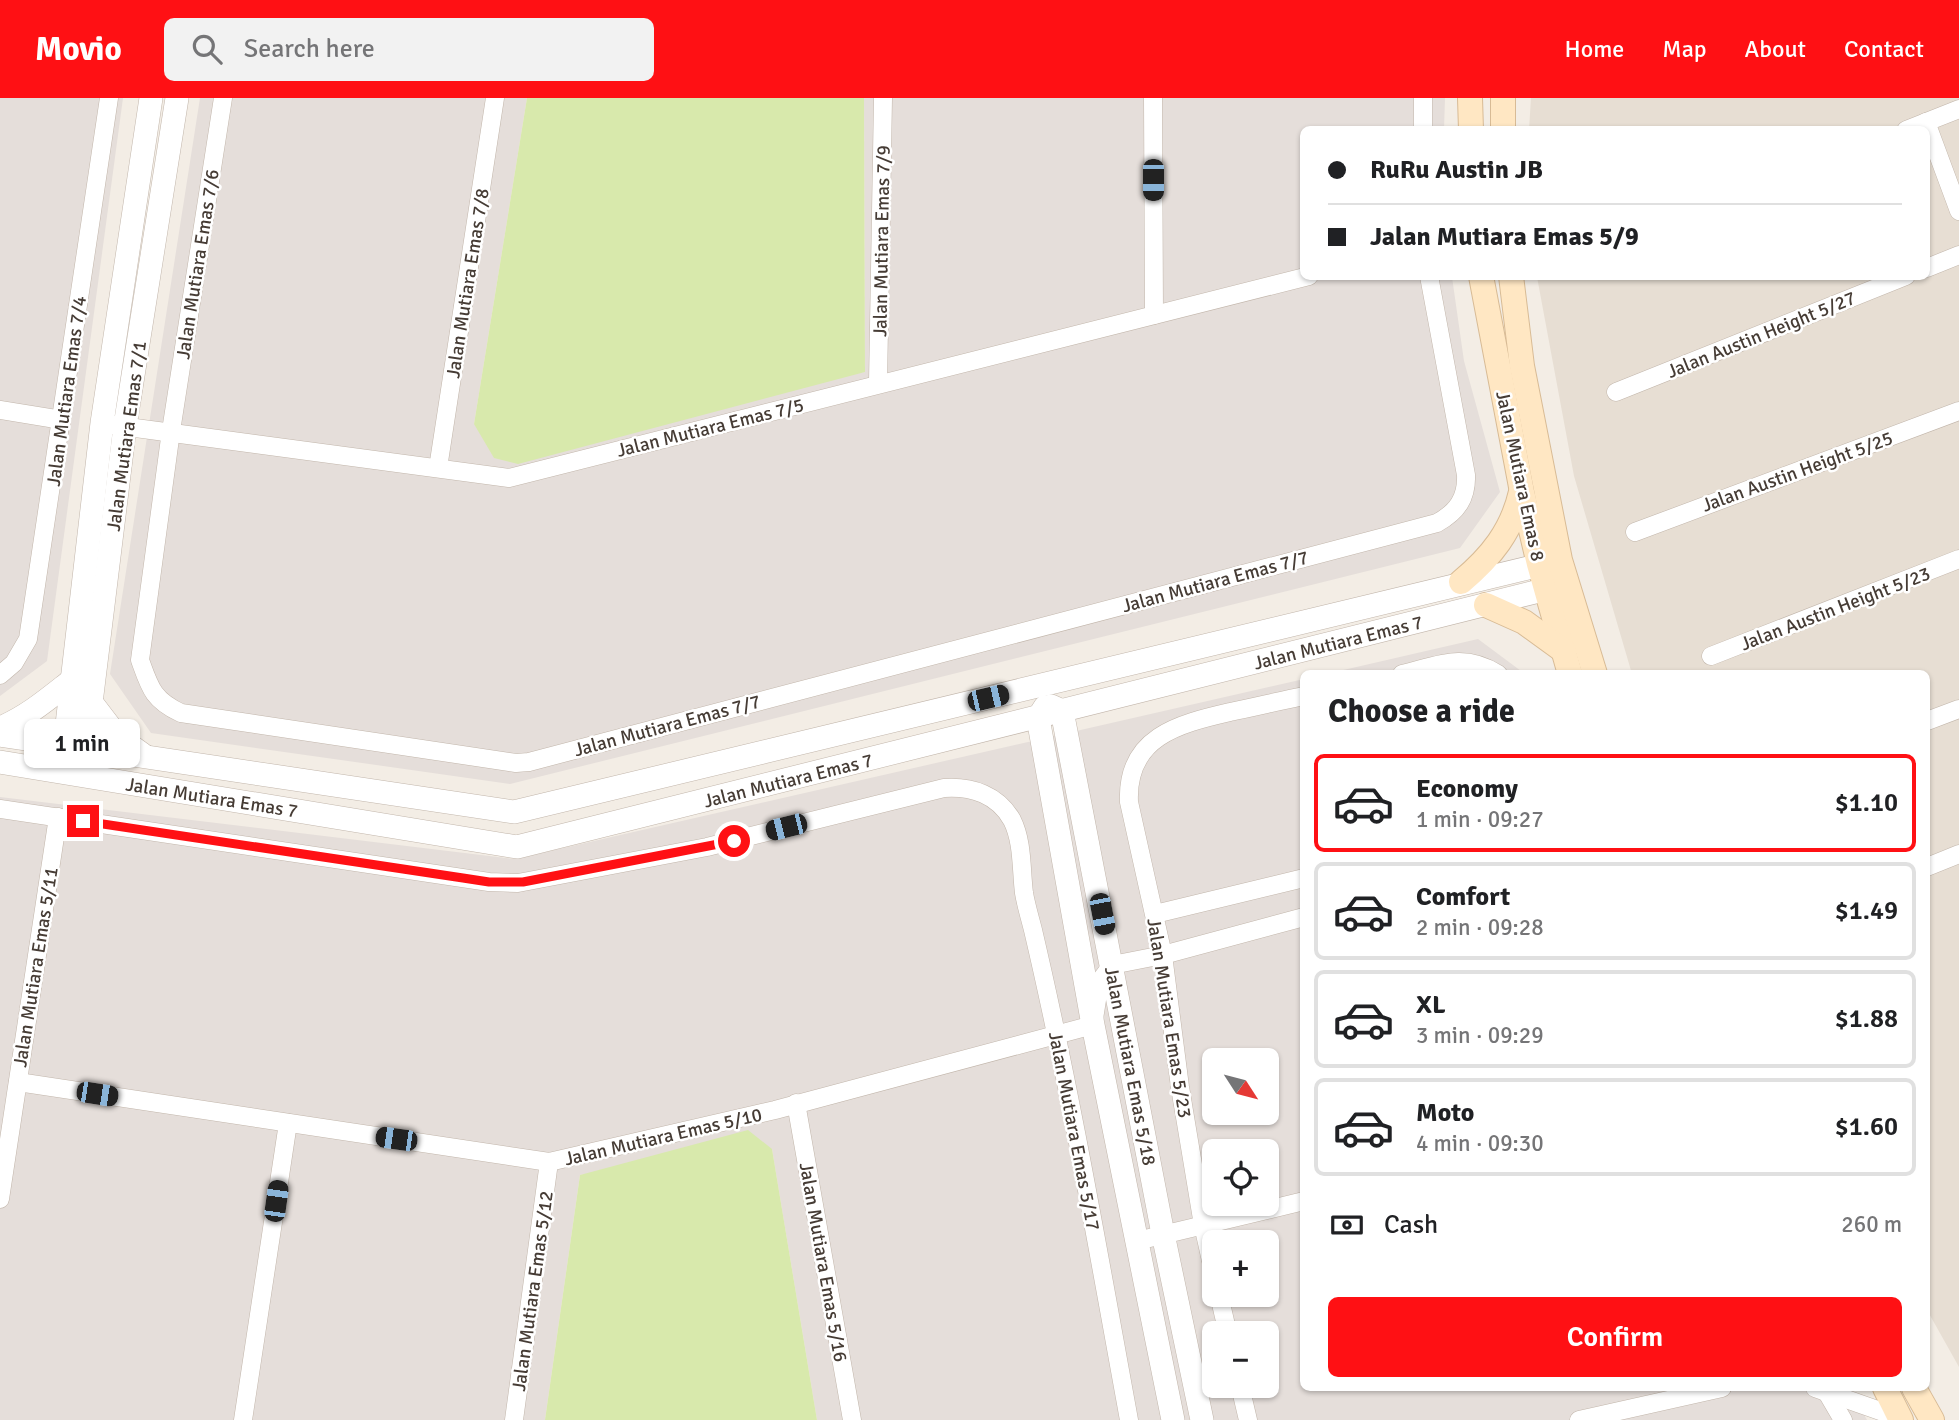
<!DOCTYPE html>
<html lang="en">
<head>
<meta charset="utf-8">
<style>
	:root { --surface:#fff; --page:#f2f2f2; --text:#202124; --muted:#757577; --line:#e0e0e0; --accent:#ff1014 }
	body { margin:0; font-family:Signika,sans-serif; background:var(--page); color:var(--text); height:100vh; display:flex; flex-direction:column; font-size:26px; white-space:nowrap }
	* { box-sizing:border-box; margin:0 }
	p { font-size:23px; color:var(--muted) }
	.icon { flex:none; width:38px; height:38px; fill:none; stroke:currentColor; stroke-width:2; stroke-linecap:round; stroke-linejoin:round }
	.map { position:relative; flex:1; overflow:hidden }
	.details { position:absolute; left:1300px; top:572px; width:630px; height:721px; display:flex; flex-direction:column; background:var(--surface); border-radius:10px; box-shadow:0 2px 5px #0004 }
	.details>* { flex:none }
	.top-card { position:absolute; left:1300px; top:28px; width:630px; height:154px; border-radius:10px; box-shadow:0 2px 5px #0004; display:grid; align-content:center; height:154px; padding:0 28px; background:var(--surface) }
	.needle { width:46px; rotate:126deg }
	.buttons { position:absolute; left:1202px; top:950px; display:grid; gap:14px }
	.buttons a { display:grid; place-items:center; width:77px; height:77px; border-radius:10px; background:var(--surface); box-shadow:0 2px 5px #0004; font-size:35px }
	.end { position:absolute; width:32px; height:32px; margin:-16px; border:9px solid #ff1014; background:#fff; box-shadow:0 0 0 4px #fff }
	.from { border-radius:50% }
	.bubble { position:absolute; height:49px; border-radius:10px; background:var(--surface); box-shadow:0 2px 5px #0004; font-size:23px; font-weight:600; line-height:49px; text-align:center }
	.car { position:absolute; width:21px; height:42px; margin:-21px -10px; border-radius:9px; box-shadow:0 0 5px 2px #0007; background:linear-gradient(#222 24%,#8ab4d8 0 40%,#222 0 76%,#8ab4d8 0 86%,#222 0) }
	.top-card b { display:flex; align-items:center; gap:24px; height:66px; font-size:26px }
	.top-card b+b { border-top:2px solid var(--line) }
	.top-card i { width:18px; height:18px; background:var(--text) }
	ul { padding:0; list-style:none }
	li { display:flex; align-items:center; gap:21px; height:98px; margin:0 14px 10px; padding:0 14px; border:4px solid var(--line); border-radius:10px }
	li div { flex:1 }
	li b { display:block; font-size:26px }
	li em { font-style:normal; font-weight:600 }
	li.current { border-color:var(--accent) }
	li>.icon { width:63px; height:63px; stroke-width:1.5 }
	h2 { padding:0 28px; font-size:32px; line-height:84px }
	.pay { display:flex; align-items:center; gap:18px; height:77px; padding:0 28px; font-size:26px }
	.pay p { margin-inline-start:auto }
	.action { display:flex; gap:14px; margin-top:auto; padding:14px 28px }
	.action a { flex:1; height:80px; border-radius:10px; background:var(--accent); color:#fff; font-size:28px; font-weight:600; line-height:80px; text-align:center }
	header { display:flex; align-items:center; gap:42px; box-sizing:border-box; height:98px; padding:0 35px; background:var(--accent); color:#fff }
	header strong { font-size:33px }
	nav { display:flex; gap:38px; margin-inline-start:auto; font-size:24px }
	.search { width:490px; height:63px; background:var(--page); display:flex; align-items:center; gap:18px; box-sizing:border-box; padding:0 24px; border-radius:10px; color:var(--muted); font-size:26px }
	.map>svg:first-child { display:block }
</style>
</head>
<body>
<header>
<strong>Movio</strong>
<div class="search"><svg class="icon" aria-label="search" viewBox="0 0 24 24"><circle cx="10" cy="10" r="6"/><path d="M15 15l6 6"/></svg>Search here</div>
<nav><a>Home</a><a>Map</a><a>About</a><a>Contact</a></nav>
</header>
<div class="map">
<svg width="1959" height="1322" viewBox="0 0 1959 1322">
	<rect width="100%" height="100%" fill="#f3ede5"/>
	<path fill="#e7ded3" d="M1531,0H1959V1269L1927,1212V576H1632L1574,378L1537,179L1927,178V32H1529Z"/>
	<g fill="#e5deda" fill-rule="evenodd">
		<path d="M0,0H123L47,563L0,598Z"/>
		<path d="M200,0H527L474,326L865,274L864,0H1445L1444,31L1304,32V178L1452,179L1464,263L1500,394L1460,450L510,686L151,635L110,576Z"/>
		<path d="M1478,541L1525,576H1326Z"/>
		<path d="M1304,581V1290H1850L1867,1322H817L772,1051L580,1077L545,1322H0V699L515,761ZM1214,962H1267V1015H1214ZM1214,1054H1267V1106H1214ZM1214,1144H1267V1197H1214ZM1214,1236H1267V1288H1214Z"/>
	</g>
	<g fill="#d8e9ac">
		<path d="M527,0H864L865,274L518,366L494,360L474,326Z"/>
		<path d="M748,1032L772,1051L817,1322H545L580,1077Z"/>
	</g>
	<g fill="none" stroke-linecap="round" stroke-linejoin="round">
		<defs>
			<g id="minor">
				<path d="M223,0L171,333L140,562C150,590 153,602 181,615L516,665L529,664L1437,425C1457,414 1467,400 1466,377L1429,178"/>
				<path d="M1153,0L1154,217"/>
				<path d="M1423,0V32"/>
				<path d="M1926,24L1959,113"/>
				<path d="M1906,32L1959,11"/>
				<path d="M1927,170L1959,157"/>
				<path d="M878,286L883,0"/>
				<path d="M1616,294L1906,178"/>
				<path d="M0,312L62,322"/>
				<path d="M113,327L509,380L1309,178"/>
				<path d="M438,370L495,0"/>
				<path d="M1635,434L1959,313"/>
				<path d="M1711,558L1959,461"/>
				<path d="M1402,576C1439,567 1463,554 1498,576"/>
				<path d="M0,577L14,565L28,541L109,0"/>
				<path d="M1927,623L1959,611"/>
				<path d="M0,711L489,784L518,785L707,749L944,690C972,688 998,697 1012,722C1023,744 1021,771 1024,795C1026,807 1030,820 1033,832C1071,994 1099,1158 1129,1322"/>
				<path d="M1927,769L1959,756"/>
				<path d="M1155,816L1304,780"/>
				<path d="M18,984L549,1064L775,1012L1093,927L1100,883L1112,867L1163,857L1304,819"/>
				<path d="M796,1005L852,1322"/>
				<path d="M0,1101L58,719"/>
				<path d="M1137,1143L1304,1103"/>
				<path d="M1214,1176L1203,1127L1180,989L1163,857L1129,704C1126,639 1178,626 1230,614C1255,609 1279,603 1304,598"/>
				<path d="M1219,1197L1228,1236"/>
				<path d="M1240,1288L1248,1322"/>
				<path d="M1815,1290L1900,1320"/>
				<path d="M1826,1293L1843,1322"/>
				<path d="M243,1322L288,1025"/>
				<path d="M514,1322L549,1064"/>
				<path d="M1579,1322L1722,1290"/>
			</g>
			<g id="tertiary">
				<path d="M91,604L117,638L142,656"/>
				<path d="M1051,608L1062,613L1163,1136L1202,1322"/>
				<path d="M1045,609L1038,620L1093,927L1173,1322"/>
				<path d="M0,630C27,619 49,600 72,582"/>
				<path d="M0,637L514,714L1557,463"/>
				<path d="M63,661L102,325L151,0"/>
				<path d="M84,662L125,328L177,0"/>
				<path d="M0,664L517,749L1563,487"/>
			</g>
			<g id="secondary">
				<path d="M1470,0L1471,32"/>
				<path d="M1503,32V0"/>
				<path d="M1481,178L1522,394L1539,466L1570,576"/>
				<path d="M1511,178L1522,268L1560,462L1595,576"/>
				<path d="M1461,484C1491,459 1512,433 1521,394"/>
				<path d="M1486,507L1524,524L1564,553"/>
				<path d="M1885,1290L1901,1322"/>
				<path d="M1914,1290L1932,1322"/>
			</g>
		</defs>
		<use href="#minor" stroke="#c2b6ab" stroke-width="19"/>
		<use href="#tertiary" stroke="#c2b6ab" stroke-width="24"/>
		<use href="#secondary" stroke="#d8bb95" stroke-width="26"/>
		<use href="#minor" stroke="#fff" stroke-width="18"/>
		<use href="#tertiary" stroke="#fff" stroke-width="23"/>
		<use href="#secondary" stroke="#ffe7c3" stroke-width="24"/>
	</g>
	<g fill="none" stroke-linecap="round" stroke-linejoin="round">
		<path stroke="#ff1014" stroke-width="9" d="M83,723L463,780L489,784H523L734,743"/>
	</g>
	<g text-anchor="middle" stroke-width="5" stroke-linejoin="round" paint-order="stroke">
		<g font-size="19" fill="#463c35" stroke="#fff">
			<text transform="translate(881 143) rotate(-89)" y="7">Jalan Mutiara Emas 7/9</text>
			<text transform="translate(197 166) rotate(-81)" y="7">Jalan Mutiara Emas 7/6</text>
			<text transform="translate(467 185) rotate(-81)" y="7">Jalan Mutiara Emas 7/8</text>
			<text transform="translate(1761 236) rotate(-22)" y="7">Jalan Austin Height 5/27</text>
			<text transform="translate(66 293) rotate(-82)" y="7">Jalan Mutiara Emas 7/4</text>
			<text transform="translate(710 329) rotate(-14)" y="7">Jalan Mutiara Emas 7/5</text>
			<text transform="translate(126 338) rotate(-82)" y="7">Jalan Mutiara Emas 7/1</text>
			<text transform="translate(1797 373) rotate(-20)" y="7">Jalan Austin Height 5/25</text>
			<text transform="translate(1521 378) rotate(78)" y="7">Jalan Mutiara Emas 8</text>
			<text transform="translate(1215 483) rotate(-15)" y="7">Jalan Mutiara Emas 7/7</text>
			<text transform="translate(1835 510) rotate(-21)" y="7">Jalan Austin Height 5/23</text>
			<text transform="translate(1338 544) rotate(-14)" y="7">Jalan Mutiara Emas 7</text>
			<text transform="translate(667 627) rotate(-15)" y="7">Jalan Mutiara Emas 7/7</text>
			<text transform="translate(788 682) rotate(-14)" y="7">Jalan Mutiara Emas 7</text>
			<text transform="translate(212 699) rotate(9)" y="7">Jalan Mutiara Emas 7</text>
			<text transform="translate(35 869) rotate(-81)" y="7">Jalan Mutiara Emas 5/11</text>
			<text transform="translate(1170 920) rotate(81)" y="7">Jalan Mutiara Emas 5/23</text>
			<text transform="translate(1131 968) rotate(79)" y="7">Jalan Mutiara Emas 5/18</text>
			<text transform="translate(1075 1033) rotate(79)" y="7">Jalan Mutiara Emas 5/17</text>
			<text transform="translate(663 1038) rotate(-13)" y="7">Jalan Mutiara Emas 5/10</text>
			<text transform="translate(824 1164) rotate(80)" y="7">Jalan Mutiara Emas 5/16</text>
			<text transform="translate(532 1193) rotate(-82)" y="7">Jalan Mutiara Emas 5/12</text>
		</g>
	</g>
</svg>
<div class="buttons">
<a><svg class="needle" viewBox="-14 -14 28 28"><path d="M0-13l5 13h-10z" fill="#e53935"/><path d="M0 13l5-13h-10z" fill="#757577"/></svg></a>
<a><svg class="icon" aria-label="locate" viewBox="0 0 24 24"><circle cx="12" cy="12" r="6"/><path d="M12 2v4M12 18v4M2 12h4M18 12h4"/></svg></a>
<a>+</a>
<a>−</a>
</div>
<i class="end from" style="left:734px;top:743px"></i>
<i class="end" style="left:83px;top:723px"></i>
<div class="bubble" style="left:24px;top:621px;width:116px">1 min</div>
<i class="car" style="left:1153px;top:82px;rotate:180deg"></i>
<i class="car" style="left:988px;top:600px;rotate:77deg"></i>
<i class="car" style="left:786px;top:729px;rotate:256deg"></i>
<i class="car" style="left:1102px;top:816px;rotate:169deg"></i>
<i class="car" style="left:97px;top:996px;rotate:99deg"></i>
<i class="car" style="left:396px;top:1041px;rotate:278deg"></i>
<i class="car" style="left:276px;top:1103px;rotate:8deg"></i>
<div class="top-card">
<b><i class="from"></i>RuRu Austin JB</b>
<b><i></i>Jalan Mutiara Emas 5/9</b>
</div>
<section class="details">
<h2>Choose a ride</h2>
<ul>
<li class="current"><svg class="icon" aria-label="car" viewBox="0 0 24 24"><path d="M5 17H2v-5l4-1 3-4h7l3 4 3 1v5h-3M9 17h6M6 11h13"/><circle cx="7" cy="17" r="2"/><circle cx="17" cy="17" r="2"/></svg><div><b>Economy</b><p>1 min · 09:27</p></div><em>$1.10</em></li>
<li><svg class="icon" aria-label="car" viewBox="0 0 24 24"><path d="M5 17H2v-5l4-1 3-4h7l3 4 3 1v5h-3M9 17h6M6 11h13"/><circle cx="7" cy="17" r="2"/><circle cx="17" cy="17" r="2"/></svg><div><b>Comfort</b><p>2 min · 09:28</p></div><em>$1.49</em></li>
<li><svg class="icon" aria-label="car" viewBox="0 0 24 24"><path d="M5 17H2v-5l4-1 3-4h7l3 4 3 1v5h-3M9 17h6M6 11h13"/><circle cx="7" cy="17" r="2"/><circle cx="17" cy="17" r="2"/></svg><div><b>XL</b><p>3 min · 09:29</p></div><em>$1.88</em></li>
<li><svg class="icon" aria-label="car" viewBox="0 0 24 24"><path d="M5 17H2v-5l4-1 3-4h7l3 4 3 1v5h-3M9 17h6M6 11h13"/><circle cx="7" cy="17" r="2"/><circle cx="17" cy="17" r="2"/></svg><div><b>Moto</b><p>4 min · 09:30</p></div><em>$1.60</em></li>
</ul>
<div class="pay"><svg class="icon" aria-label="cash" viewBox="0 0 24 24"><path d="M3 7h18v10H3z"/><circle cx="12" cy="12" r="2"/></svg>Cash<p>260 m</p></div>
<div class="action"><a>Confirm</a></div>
</section>
</div>
</body>
</html>
